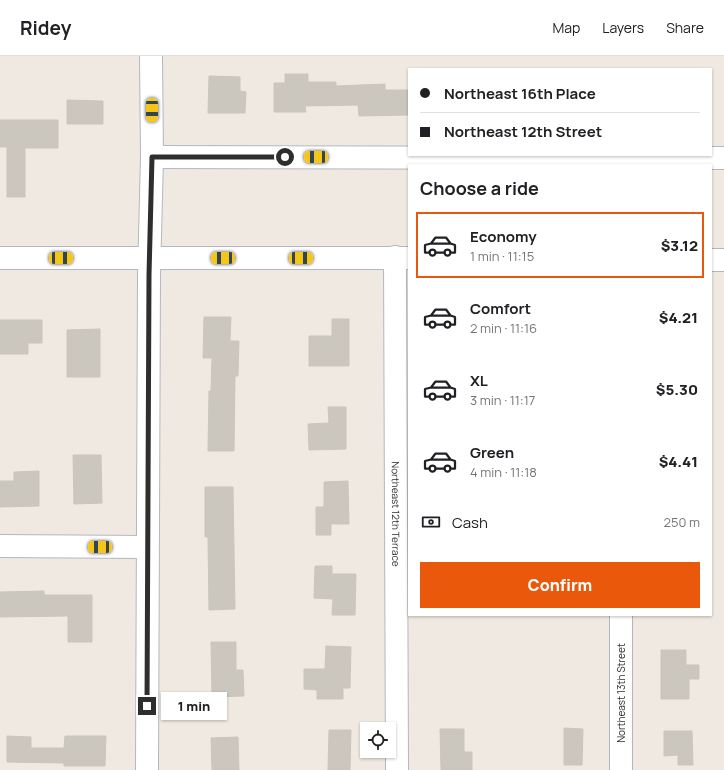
<!DOCTYPE html>
<html lang="en">
<head>
<meta charset="utf-8">
<style>
	:root { --surface:#fff; --page:#f2f2f2; --text:#202124; --muted:#757577; --line:#e0e0e0; --accent:#ea580c }
	body { margin:0; font-family:Manrope,sans-serif; background:var(--page); color:var(--text); height:100vh; display:flex; flex-direction:column; font-size:15px; white-space:nowrap }
	* { box-sizing:border-box; margin:0 }
	p { font-size:13px; color:var(--muted) }
	.icon { flex:none; width:22px; height:22px; fill:none; stroke:currentColor; stroke-width:2; stroke-linecap:round; stroke-linejoin:round }
	.map { position:relative; flex:1; overflow:hidden }
	.panel { position:absolute; left:408px; top:108px; width:304px; height:452px; display:flex; flex-direction:column; background:var(--surface); border-radius:0px; box-shadow:0 1px 3px #0004 }
	.panel>* { flex:none }
	.banner { position:absolute; left:408px; top:12px; width:304px; height:88px; border-radius:0px; box-shadow:0 1px 3px #0004; display:grid; align-content:center; height:88px; padding:0 12px; background:var(--surface) }
	.fabs { position:absolute; left:360px; top:666px; display:grid; gap:8px }
	.fabs a { display:grid; place-items:center; width:36px; height:36px; border-radius:0px; background:var(--surface); box-shadow:0 1px 3px #0004; font-size:20px }
	.end { position:absolute; width:18px; height:18px; margin:-9px; border:5px solid #2e2e2e; background:#fff; box-shadow:0 0 0 2px #fff }
	.from { border-radius:50% }
	.bubble { position:absolute; height:28px; border-radius:0px; background:var(--surface); box-shadow:0 1px 3px #0004; font-size:13px; font-weight:800; line-height:28px; text-align:center }
	.car { position:absolute; width:12px; height:24px; margin:-12px -6px; border-radius:5px; box-shadow:0 0 3px 1px #0007; background:linear-gradient(#f5c518 24%,#345 0 40%,#f5c518 0 76%,#345 0 86%,#f5c518 0) }
	.banner b { display:flex; align-items:center; gap:14px; height:38px; font-size:15px }
	.banner b+b { border-top:1px solid var(--line) }
	.banner i { width:10px; height:10px; background:var(--text) }
	ul { padding:0; list-style:none }
	li { display:flex; align-items:center; gap:12px; height:66px; margin:0 8px 6px; padding:0 4px; border:2px solid transparent; border-radius:0px }
	li div { flex:1 }
	li b { display:block; font-size:15px }
	li em { font-style:normal; font-weight:800 }
	li.selected { border-color:var(--accent) }
	li>.icon { width:36px; height:36px; stroke-width:1.5 }
	h2 { padding:0 12px; font-size:18px; line-height:48px }
	.pay { display:flex; align-items:center; gap:10px; height:44px; padding:0 12px; font-size:15px }
	.pay p { margin-inline-start:auto }
	.cta { display:flex; gap:8px; margin-top:auto; padding:8px 12px }
	.cta a { flex:1; height:46px; border-radius:0px; background:var(--accent); color:#fff; font-size:16px; font-weight:800; line-height:46px; text-align:center }
	header { display:flex; align-items:center; gap:24px; box-sizing:border-box; height:56px; padding:0 20px; background:var(--surface); border-bottom:1px solid var(--line) }
	header strong { font-size:19px }
	nav { display:flex; gap:22px; margin-inline-start:auto; font-size:14px }
	.map>svg:first-child { display:block }
</style>
</head>
<body>
<header>
<strong>Ridey</strong>
<nav><a>Map</a><a>Layers</a><a>Share</a></nav>
</header>
<div class="map">
<svg width="724" height="714" viewBox="0 0 724 714">
	<rect width="100%" height="100%" fill="#efe9e1"/>
	<g fill="#cbc7bf" stroke="#cbc5ba">
		<path d="M285,18H308V26H336V30L385,28V34H408V59L359,60L358,49L305,50L306,56H274V27H285Z"/>
		<path d="M209,20L240,21V35L246,36L245,57H208Z"/>
		<path d="M67,44L103,45V68H67Z"/>
		<path d="M0,64H58V92H25V141H7V91H0Z"/>
		<path d="M204,261H231L230,285H239L238,320H235L234,395H208L209,335H211L212,302H203Z"/>
		<path d="M332,263H349V310H309V280H332Z"/>
		<path d="M0,264H42V287H28V298H0Z"/>
		<path d="M100,273V321H67V274Z"/>
		<path d="M328,351H346V393L309,394L308,368L329,367Z"/>
		<path d="M73,399H101L102,447L74,448Z"/>
		<path d="M39,415V450L0,451V425H14V416Z"/>
		<path d="M348,425L349,468H331V479H316V451H324V426Z"/>
		<path d="M205,431H233L235,553L209,554L208,481H205Z"/>
		<path d="M315,510H332V518H356L355,559H332L333,543L314,542Z"/>
		<path d="M44,535V539H92V586H68V560L0,561V536Z"/>
		<path d="M211,586H236V614H243L244,640L212,641Z"/>
		<path d="M326,590L351,591L350,632H343V643H317V634L304,633V613H325Z"/>
		<path d="M661,594H686V609H699V623H689V643H661Z"/>
		<path d="M564,672L583,673L582,709H564Z"/>
		<path d="M440,673H464V696H472V714H441Z"/>
		<path d="M329,674H351L350,714H328Z"/>
		<path d="M664,675H692L693,709H678V699L664,700Z"/>
		<path d="M7,680L31,681V692H64L65,680H106L105,710H64V707L7,706Z"/>
		<path d="M238,681L239,714H212L211,682Z"/>
	</g>
	<g fill="none" stroke-linecap="round" stroke-linejoin="round">
		<defs>
			<g id="minor">
				<path d="M152,101L724,102"/>
				<path id="s1" d="M395,201L397,714"/>
				<path d="M0,202H409"/>
				<path d="M711,204H724"/>
				<path d="M0,490L147,491"/>
				<path d="M621,559V714"/>
				<path d="M147,714L149,219L152,101L151,0"/>
			</g>
		</defs>
		<use href="#minor" stroke="#b4b7c1" stroke-width="24"/>
		<use href="#minor" stroke="#fff" stroke-width="22"/>
	</g>
	<g fill="none" stroke-linecap="round" stroke-linejoin="round">
		<path stroke="#2e2e2e" stroke-width="5" d="M147,650L149,219L152,101H285"/>
	</g>
	<g text-anchor="middle" stroke-width="4" stroke-linejoin="round" paint-order="stroke">
		<g font-size="10" fill="#2e2e2e" stroke="#fff">
			<text dy="4" stroke="none"><textPath href="#s1" startOffset="257">Northeast 12th Terrace</textPath></text>
			<text transform="translate(621 637) rotate(-90)" y="4">Northeast 13th Street</text>
		</g>
	</g>
</svg>
<div class="fabs">
<a><svg class="icon" aria-label="locate" viewBox="0 0 24 24"><circle cx="12" cy="12" r="6"/><path d="M12 2v4M12 18v4M2 12h4M18 12h4"/></svg></a>
</div>
<i class="end from" style="left:285px;top:101px"></i>
<i class="end" style="left:147px;top:650px"></i>
<div class="bubble" style="left:161px;top:636px;width:66px">1 min</div>
<i class="car" style="left:152px;top:54px;rotate:180deg"></i>
<i class="car" style="left:316px;top:101px;rotate:270deg"></i>
<i class="car" style="left:61px;top:202px;rotate:90deg"></i>
<i class="car" style="left:223px;top:202px;rotate:270deg"></i>
<i class="car" style="left:301px;top:202px;rotate:90deg"></i>
<i class="car" style="left:100px;top:491px;rotate:270deg"></i>
<div class="banner">
<b><i class="from"></i>Northeast 16th Place</b>
<b><i></i>Northeast 12th Street</b>
</div>
<section class="panel">
<h2>Choose a ride</h2>
<ul>
<li class="selected"><svg class="icon" aria-label="car" viewBox="0 0 24 24"><path d="M5 17H2v-5l4-1 3-4h7l3 4 3 1v5h-3M9 17h6M6 11h13"/><circle cx="7" cy="17" r="2"/><circle cx="17" cy="17" r="2"/></svg><div><b>Economy</b><p>1 min · 11:15</p></div><em>$3.12</em></li>
<li><svg class="icon" aria-label="car" viewBox="0 0 24 24"><path d="M5 17H2v-5l4-1 3-4h7l3 4 3 1v5h-3M9 17h6M6 11h13"/><circle cx="7" cy="17" r="2"/><circle cx="17" cy="17" r="2"/></svg><div><b>Comfort</b><p>2 min · 11:16</p></div><em>$4.21</em></li>
<li><svg class="icon" aria-label="car" viewBox="0 0 24 24"><path d="M5 17H2v-5l4-1 3-4h7l3 4 3 1v5h-3M9 17h6M6 11h13"/><circle cx="7" cy="17" r="2"/><circle cx="17" cy="17" r="2"/></svg><div><b>XL</b><p>3 min · 11:17</p></div><em>$5.30</em></li>
<li><svg class="icon" aria-label="car" viewBox="0 0 24 24"><path d="M5 17H2v-5l4-1 3-4h7l3 4 3 1v5h-3M9 17h6M6 11h13"/><circle cx="7" cy="17" r="2"/><circle cx="17" cy="17" r="2"/></svg><div><b>Green</b><p>4 min · 11:18</p></div><em>$4.41</em></li>
</ul>
<div class="pay"><svg class="icon" aria-label="cash" viewBox="0 0 24 24"><path d="M3 7h18v10H3z"/><circle cx="12" cy="12" r="2"/></svg>Cash<p>250 m</p></div>
<div class="cta"><a>Confirm</a></div>
</section>
</div>
</body>
</html>
